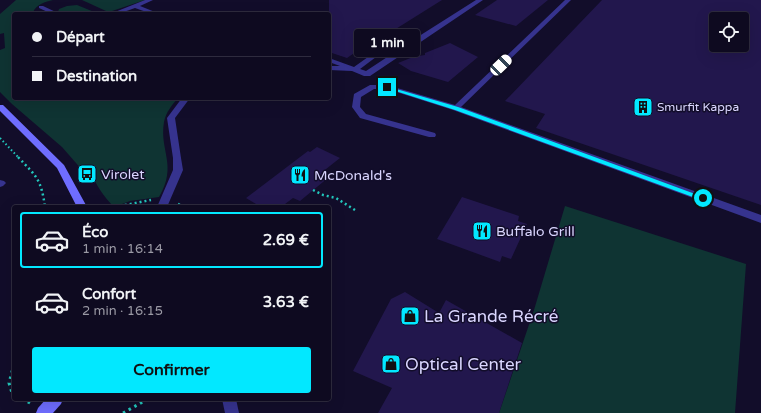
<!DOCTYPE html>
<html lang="fr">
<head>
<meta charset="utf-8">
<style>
	:root { --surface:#0e0a20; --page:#1c182d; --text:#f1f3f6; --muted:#9b9aa5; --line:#2e2b3e; --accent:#02e8ff }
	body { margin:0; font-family:"Varela Round",sans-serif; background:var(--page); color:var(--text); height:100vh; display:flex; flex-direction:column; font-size:15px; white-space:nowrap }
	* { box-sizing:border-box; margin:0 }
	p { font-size:13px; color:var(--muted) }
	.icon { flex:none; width:22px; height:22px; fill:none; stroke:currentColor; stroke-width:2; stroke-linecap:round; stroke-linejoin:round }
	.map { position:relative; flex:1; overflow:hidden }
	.side { position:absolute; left:12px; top:205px; width:319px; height:196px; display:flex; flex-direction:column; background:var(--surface); border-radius:4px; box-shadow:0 4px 16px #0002,0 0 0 1px var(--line) }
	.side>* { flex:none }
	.hud { position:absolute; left:12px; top:12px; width:319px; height:88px; border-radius:4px; box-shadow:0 4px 16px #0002,0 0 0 1px var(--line); display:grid; align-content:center; height:88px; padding:0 20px; background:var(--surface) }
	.controls { position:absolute; left:709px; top:12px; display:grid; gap:8px }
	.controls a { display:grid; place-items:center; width:40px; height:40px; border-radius:4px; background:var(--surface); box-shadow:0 4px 16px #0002,0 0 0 1px var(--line); font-size:20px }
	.end { position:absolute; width:18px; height:18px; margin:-9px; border:5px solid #02e8ff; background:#111; box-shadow:0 0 0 2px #111 }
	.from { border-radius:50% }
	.bubble { position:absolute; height:28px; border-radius:4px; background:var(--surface); box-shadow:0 4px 16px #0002,0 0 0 1px var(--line); font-size:13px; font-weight:800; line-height:28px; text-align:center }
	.car { position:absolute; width:12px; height:24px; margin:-12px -6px; border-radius:5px; box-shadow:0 0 3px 1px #0007; background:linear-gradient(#fff 24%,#345 0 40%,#fff 0 76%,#345 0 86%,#fff 0) }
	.hud b { display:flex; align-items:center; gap:14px; height:38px; font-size:15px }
	.hud b+b { border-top:1px solid var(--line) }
	.hud i { width:10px; height:10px; background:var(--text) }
	ul { padding:7px 0 0; list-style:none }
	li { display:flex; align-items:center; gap:12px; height:56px; margin:0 8px 6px; padding:0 12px; border:2px solid transparent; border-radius:4px }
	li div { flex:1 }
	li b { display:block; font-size:15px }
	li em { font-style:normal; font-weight:800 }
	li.current { border-color:var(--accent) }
	li>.icon { width:36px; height:36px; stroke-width:1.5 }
	.button { display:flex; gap:8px; margin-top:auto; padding:8px 20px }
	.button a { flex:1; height:46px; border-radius:4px; background:var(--accent); color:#111; font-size:16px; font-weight:800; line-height:46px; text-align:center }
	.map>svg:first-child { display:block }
</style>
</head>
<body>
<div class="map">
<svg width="761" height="413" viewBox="0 0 761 413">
	<rect width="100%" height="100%" fill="#120d2a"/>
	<g fill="#0f3433">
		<path d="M16,0H53C45,2 37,4 33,12L37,14H14V98H178C172,105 166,112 164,122C159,151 178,165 159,197L130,201L114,207C103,196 95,184 90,169L83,171L62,147L12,104L0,92V50L5,48L4,33L0,34V14Z"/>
		<path d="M82,0H145L112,11H106Z"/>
		<path d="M77,5L99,14H62L58,12L59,9L67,6Z"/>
		<path d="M565,206L746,264L735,413H499L534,310Z"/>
	</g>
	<g fill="#22174d" fill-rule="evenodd">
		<path d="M329,0H442L359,52L357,51L347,58L329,52Z"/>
		<path d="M497,0H548L516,26L475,15Z"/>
		<path d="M602,0H761V205L536,128L545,114L505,101ZM716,19H742V45H716Z"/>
		<path d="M450,43L478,57L448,82L411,71L398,63L413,57L425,55V53Z"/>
		<path d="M317,147L340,158L321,173L329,177L300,201L293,198L281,207H261L246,198L308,151L310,152Z"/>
		<path d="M462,197L519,216L518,221L527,224L511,259L502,256L500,262L437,239Z"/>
		<path d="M405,292L439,313L446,300L522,343L499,413H378L392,388L353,371L391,299Z"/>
	</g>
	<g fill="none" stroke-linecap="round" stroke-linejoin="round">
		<path stroke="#22c7bc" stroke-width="2" stroke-dasharray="1.5 2.5" stroke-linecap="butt" d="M0,138L19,158"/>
		<g stroke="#22c7bc" stroke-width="2.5" stroke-dasharray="2 3" stroke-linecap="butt">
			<path d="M18,157C37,177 41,179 45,207"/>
			<path d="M313,190L323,195L336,198L355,210"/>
			<path d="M178,204L185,207"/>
			<path d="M115,207L151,200"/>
		</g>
		<g stroke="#22c7bc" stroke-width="3" stroke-dasharray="2.5 4" stroke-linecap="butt">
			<path d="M14,364L9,383L12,393L14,394"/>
			<path d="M22,399L30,403"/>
			<path d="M123,413L148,399"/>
		</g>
		<g fill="#36338e" fill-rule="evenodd">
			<path d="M145,0H153L140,6L160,14H152L135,8L118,14H110Z"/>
			<path d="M476,0H483L370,76H364L352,71L329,70V66H340L329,62V58L354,67L389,42L405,45ZM392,45L401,48L366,71L360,69Z"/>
			<path d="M565,0H571L461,107L761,215V223L453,110L387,89H374L361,97L360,107L366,114L435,133L436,135L435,137H429L360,118L352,107L354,94L370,85H387L455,105Z"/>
			<path d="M39,6H43L60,14H52L39,8Z"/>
			<path d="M182,98H190L175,118L181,158L177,161L173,158L167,118Z"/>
			<path d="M0,180L4,181L6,183L3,186L0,187Z"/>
		</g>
		<g fill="#36338e" fill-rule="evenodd">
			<path d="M177,155L181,158L183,170L167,207H157L173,170V158Z"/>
			<path d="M222,399H236L239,413H225Z"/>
		</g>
		<g fill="#6f6dff" fill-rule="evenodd">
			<path d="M0,105H3L64,165L87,207H77L57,168L0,111Z"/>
			<path d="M46,399H63L61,404L53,413H36L38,408Z"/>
		</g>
	</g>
	<path fill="#02e8ff" d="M386,86L458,107L706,198L705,200H701L455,110L386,88Z"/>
	<defs>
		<symbol id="building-square" viewBox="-11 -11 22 22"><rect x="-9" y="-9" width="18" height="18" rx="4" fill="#02e8ff" stroke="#120d2a"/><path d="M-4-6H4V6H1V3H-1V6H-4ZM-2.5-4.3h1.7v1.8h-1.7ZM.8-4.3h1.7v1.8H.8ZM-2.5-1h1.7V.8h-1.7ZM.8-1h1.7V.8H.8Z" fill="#111"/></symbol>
		<symbol id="bus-square" viewBox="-11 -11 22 22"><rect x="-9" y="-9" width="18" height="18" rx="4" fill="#02e8ff" stroke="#120d2a"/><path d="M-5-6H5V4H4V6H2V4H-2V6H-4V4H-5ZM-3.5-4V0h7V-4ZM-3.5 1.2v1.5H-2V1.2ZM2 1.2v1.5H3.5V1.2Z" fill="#111"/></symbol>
		<symbol id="restaurant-square" viewBox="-11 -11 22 22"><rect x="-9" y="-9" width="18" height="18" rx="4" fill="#02e8ff" stroke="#120d2a"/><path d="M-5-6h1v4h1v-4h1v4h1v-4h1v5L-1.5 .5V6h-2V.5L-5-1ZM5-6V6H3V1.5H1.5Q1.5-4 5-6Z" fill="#111"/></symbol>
		<symbol id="shop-square" viewBox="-11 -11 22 22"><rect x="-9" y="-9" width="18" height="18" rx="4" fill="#02e8ff" stroke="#120d2a"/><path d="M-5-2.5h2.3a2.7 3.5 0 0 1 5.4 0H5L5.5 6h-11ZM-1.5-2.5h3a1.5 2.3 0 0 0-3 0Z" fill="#111"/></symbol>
	</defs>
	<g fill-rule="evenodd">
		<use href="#building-square" x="632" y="96" width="22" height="22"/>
		<use href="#bus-square" x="76" y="163" width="22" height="22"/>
		<use href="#restaurant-square" x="289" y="164" width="22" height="22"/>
		<use href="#restaurant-square" x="471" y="220" width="22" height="22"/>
		<use href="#shop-square" x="399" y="305" width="22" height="22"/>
		<use href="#shop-square" x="380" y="353" width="22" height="22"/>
	</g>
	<g text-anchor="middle" stroke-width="3" stroke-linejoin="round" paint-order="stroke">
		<g font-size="12" fill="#dad6ff" stroke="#120d2a" text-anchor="start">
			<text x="657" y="111">Smurfit Kappa</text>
		</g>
		<g font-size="14" fill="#dad6ff" stroke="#120d2a" text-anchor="start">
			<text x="101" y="179">Virolet</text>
			<text x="314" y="180">McDonald's</text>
			<text x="496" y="236">Buffalo Grill</text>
		</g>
		<g font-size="17" fill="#dad6ff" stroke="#120d2a" text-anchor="start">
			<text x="424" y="322">La Grande Récré</text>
			<text x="405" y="370">Optical Center</text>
		</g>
	</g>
</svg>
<div class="controls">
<a><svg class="icon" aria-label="locate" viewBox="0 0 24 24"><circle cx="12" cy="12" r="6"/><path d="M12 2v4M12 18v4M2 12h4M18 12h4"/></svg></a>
</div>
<i class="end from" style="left:703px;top:198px"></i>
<i class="end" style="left:387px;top:87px"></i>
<div class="bubble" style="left:354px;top:29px;width:66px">1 min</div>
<i class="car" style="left:501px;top:65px;rotate:46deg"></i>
<div class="hud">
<b><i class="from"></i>Départ</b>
<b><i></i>Destination</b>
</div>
<section class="side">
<ul>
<li class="current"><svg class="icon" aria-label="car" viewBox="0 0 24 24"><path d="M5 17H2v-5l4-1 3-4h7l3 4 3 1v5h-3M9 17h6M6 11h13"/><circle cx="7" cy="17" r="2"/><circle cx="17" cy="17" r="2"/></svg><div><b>Éco</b><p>1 min · 16:14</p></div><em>2.69 €</em></li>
<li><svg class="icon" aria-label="car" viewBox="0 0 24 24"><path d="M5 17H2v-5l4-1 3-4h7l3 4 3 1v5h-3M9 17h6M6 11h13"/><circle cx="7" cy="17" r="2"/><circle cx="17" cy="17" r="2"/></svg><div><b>Confort</b><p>2 min · 16:15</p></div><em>3.63 €</em></li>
</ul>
<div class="button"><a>Confirmer</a></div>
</section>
</div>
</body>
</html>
